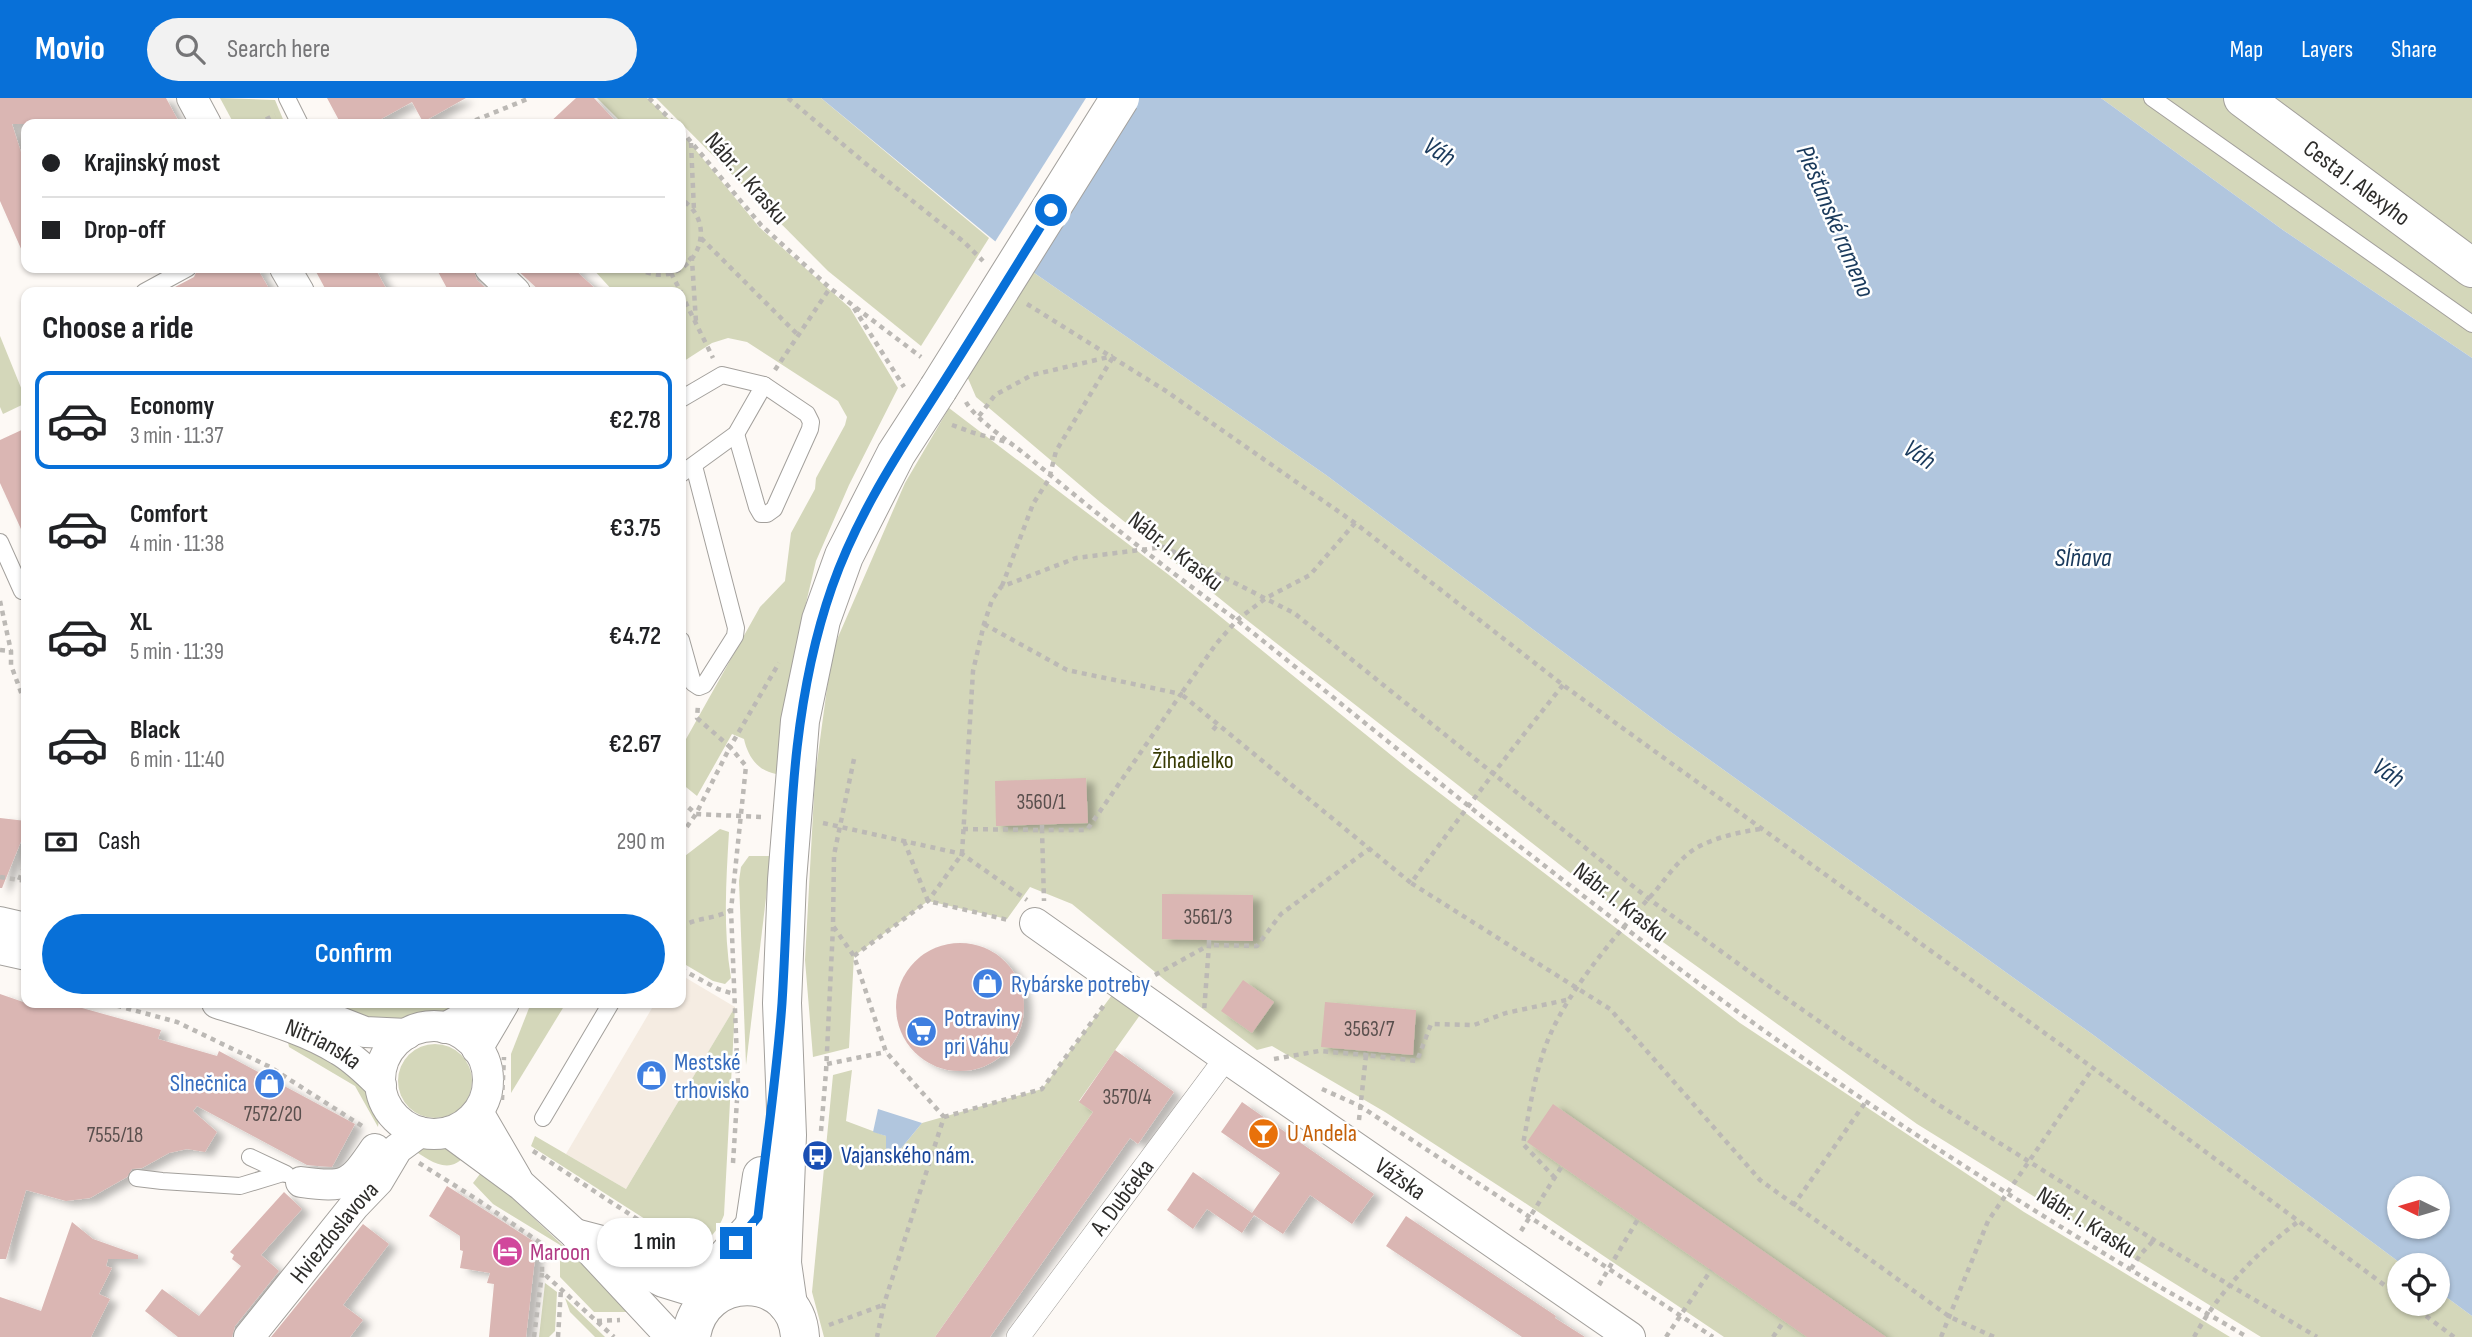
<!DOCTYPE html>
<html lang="en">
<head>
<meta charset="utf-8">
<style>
	:root { --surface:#fff; --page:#f2f2f2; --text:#202124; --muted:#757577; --line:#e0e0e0; --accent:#0870d8 }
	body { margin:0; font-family:"Sofia Sans Condensed",sans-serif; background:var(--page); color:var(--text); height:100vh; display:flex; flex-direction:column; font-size:26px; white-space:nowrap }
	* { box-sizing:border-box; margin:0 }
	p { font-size:23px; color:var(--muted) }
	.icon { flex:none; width:38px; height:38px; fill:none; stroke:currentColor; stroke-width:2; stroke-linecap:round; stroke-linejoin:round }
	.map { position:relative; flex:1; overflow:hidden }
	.panel { position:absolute; left:21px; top:189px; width:665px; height:721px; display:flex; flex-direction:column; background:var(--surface); border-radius:14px; box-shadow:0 2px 5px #0004 }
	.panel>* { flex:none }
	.hud { position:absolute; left:21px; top:21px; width:665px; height:154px; border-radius:14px; box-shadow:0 2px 5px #0004; display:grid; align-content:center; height:154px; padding:0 21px; background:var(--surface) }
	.needle { width:46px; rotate:275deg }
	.buttons { position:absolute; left:2387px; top:1078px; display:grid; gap:14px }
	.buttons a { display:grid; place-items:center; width:63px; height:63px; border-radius:50%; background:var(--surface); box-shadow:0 2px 5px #0004; font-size:35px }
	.end { position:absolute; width:32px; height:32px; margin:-16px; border:9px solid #0870d8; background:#fff; box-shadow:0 0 0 4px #fff }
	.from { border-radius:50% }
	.bubble { position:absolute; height:49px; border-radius:24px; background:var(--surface); box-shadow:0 2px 5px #0004; font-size:23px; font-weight:600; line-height:49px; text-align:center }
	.hud b { display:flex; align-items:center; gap:24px; height:66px; font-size:26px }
	.hud b+b { border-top:2px solid var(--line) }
	.hud i { width:18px; height:18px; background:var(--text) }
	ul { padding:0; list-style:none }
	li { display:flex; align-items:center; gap:21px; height:98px; margin:0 14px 10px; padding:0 7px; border:4px solid transparent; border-radius:14px }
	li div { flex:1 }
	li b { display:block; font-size:26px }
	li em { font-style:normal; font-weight:600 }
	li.active { border-color:var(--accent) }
	li>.icon { width:63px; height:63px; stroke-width:1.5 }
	h2 { padding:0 21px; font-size:32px; line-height:84px }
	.pay { display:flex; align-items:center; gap:18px; height:77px; padding:0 21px; font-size:26px }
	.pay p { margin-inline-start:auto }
	.action { display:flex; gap:14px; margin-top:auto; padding:14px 21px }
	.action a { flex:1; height:80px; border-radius:42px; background:var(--accent); color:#fff; font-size:28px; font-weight:600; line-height:80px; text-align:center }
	header { display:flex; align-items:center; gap:42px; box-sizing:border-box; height:98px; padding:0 35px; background:var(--accent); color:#fff }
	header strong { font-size:33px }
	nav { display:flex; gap:38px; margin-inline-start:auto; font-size:24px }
	.search { width:490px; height:63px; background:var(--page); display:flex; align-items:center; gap:18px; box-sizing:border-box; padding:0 24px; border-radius:38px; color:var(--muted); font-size:26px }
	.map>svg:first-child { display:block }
</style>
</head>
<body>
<header>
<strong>Movio</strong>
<div class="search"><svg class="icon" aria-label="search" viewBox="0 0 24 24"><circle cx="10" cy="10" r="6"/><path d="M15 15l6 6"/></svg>Search here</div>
<nav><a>Map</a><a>Layers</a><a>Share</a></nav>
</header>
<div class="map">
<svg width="2472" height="1239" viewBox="0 0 2472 1239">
	<defs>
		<filter id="shadow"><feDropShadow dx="8" dy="4.5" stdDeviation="3.5" flood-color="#0004"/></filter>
	</defs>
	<rect width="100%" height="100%" fill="#fdf9f5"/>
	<path fill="#f5ece2" d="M681,877L735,909L626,1091L566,1056L655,905H681Z"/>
	<g fill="#d4d7ba">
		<path d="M220,0L275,2L285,26H234Z"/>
		<path d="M597,0H647L674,26H623Z"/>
		<path d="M656,0H821L989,140L921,248L828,173Z"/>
		<path d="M2101,0H2472V260L2283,132Z"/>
		<path d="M681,34L759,129L850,210L898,290L849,387L816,463L798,539L776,676C758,673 748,659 744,641L732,636L697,698L681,685V679L685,675L681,650L760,509L785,483L791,435L815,391L816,380L845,327L847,319L838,303L747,244L728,240L712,245L681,265V194H614L592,170H681Z"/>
		<path d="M1030,172L1326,377L1668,632L2092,936L2403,1167H2399V1206H2438V1193L2472,1218V1239H2261L1917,1026L1614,809L1234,512L1100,404L976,299L967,278Z"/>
		<path d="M0,238L26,302V305L3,316L0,309Z"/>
		<path d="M949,310L1169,477L1407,670L1740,925L2024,1114L2230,1239H1724L1522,1103L1385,1014L1272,948L1257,952L1166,883L1072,806L1030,789L1007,821L928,803L854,858L849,950L813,959L805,862L815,679L832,553L905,385Z"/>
		<path d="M720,731L729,734C726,784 723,831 731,880L725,886L713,883L681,864V761Z"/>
		<path d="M749,758H771L746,967L739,783L741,769Z"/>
		<path d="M1112,897L1140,917L1079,1003L1093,1014L935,1239H824L812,1194L833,977L852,972L846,1023L886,1038L894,1059L922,1025L1042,991Z"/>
		<path d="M320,905H471L451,916L428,917L389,929Z"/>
		<path d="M531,905H566L511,995V956Z"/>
		<path d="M735,909L724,1117C717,1135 706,1149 684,1146L531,1048L535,1038L626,1091Z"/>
		<path d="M287,939L346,962L377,999L380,1013L378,1029L355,988L289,949Z"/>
		<circle cx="435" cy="983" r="37"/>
		<path d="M424,1043L446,1044L466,1056C450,1079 428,1062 411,1050Z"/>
		<path d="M483,1072L633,1214H594L560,1179V1147L493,1106L473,1085Z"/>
		<path d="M545,1185L557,1194L555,1233L549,1239H539Z"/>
		<path d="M565,1200L605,1239H595L570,1214Z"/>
	</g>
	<g fill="#b1c6de" fill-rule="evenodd">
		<path d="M821,0H2101L2283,132L2472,260V1218L2438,1193V1167H2403L2092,936L1668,632L1326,377L1030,172ZM2399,1090H2438V1129H2399Z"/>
		<path d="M878,1011L922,1025L894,1059L886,1055V1038L873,1034Z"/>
	</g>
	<path fill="#fdf9f5" d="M1086,0H1135L1026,173L993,147Z"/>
	<g fill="#dab6b3" filter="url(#shadow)">
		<path d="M0,0H166L180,26H12L26,70V162L0,103Z"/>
		<path d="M327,0H466L423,24L412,4L372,26H341Z"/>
		<path d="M576,0H594L618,26H548Z"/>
		<path d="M198,170H257L271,194H178L175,189L194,179Z"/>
		<path d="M314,170H375L388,194H327Z"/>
		<path d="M436,170H473L477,182L490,194H449Z"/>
		<path d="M515,170H573L599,194H541Z"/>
		<path d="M26,330V442L0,385V342Z"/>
		<path d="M1086,680L1088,725L996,728L995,683Z"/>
		<path d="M0,720L26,723V731L2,790H0Z"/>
		<path d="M1162,796L1253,797V843L1162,841Z"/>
		<circle cx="960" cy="909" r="64"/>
		<path d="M1243,882L1274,904L1252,935L1221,913Z"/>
		<path d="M0,896L26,905H64L161,932L158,941L217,958L219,953L355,1026L332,1069L318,1068L307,1067L197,1008L193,1013L217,1034L205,1054L187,1051L169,1055L142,1070L132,1071L127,1079L90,1100L66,1103L26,1092L6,1161H0Z"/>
		<path d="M1325,904L1416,912L1413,957L1321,949Z"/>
		<path d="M1115,952L1174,994L1138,1046L1130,1040L990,1239H935L1093,1014L1079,1004Z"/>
		<path d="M1242,1004L1374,1096L1352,1126L1310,1097L1283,1136L1254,1117L1242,1135L1207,1111L1193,1131L1167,1112L1193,1074L1252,1115L1280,1075L1221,1034Z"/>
		<path d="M1553,1006L1773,1160L1886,1239H1807L1747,1197L1527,1044Z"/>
		<path d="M447,1088L533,1143L536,1151L526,1239H489L494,1186L487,1185L490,1175L460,1170L463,1153L460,1152V1138L429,1118Z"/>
		<path d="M284,1094L302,1111L261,1157L279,1173L235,1228L232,1239H178L145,1213L162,1191L199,1218L241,1168L232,1161L234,1157L230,1154Z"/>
		<path d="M1406,1118L1556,1218L1555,1220L1585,1239H1522L1386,1148Z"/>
		<path d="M72,1124L93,1141L138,1157V1161H108L106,1168L112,1170L99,1196L110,1201L91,1239H0V1199L41,1213Z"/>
		<path d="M363,1126L389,1146L343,1207L363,1222L350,1239H271Z"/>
	</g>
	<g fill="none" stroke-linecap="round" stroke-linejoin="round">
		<defs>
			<g id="service">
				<path d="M287,0L300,26"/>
				<path d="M2152,0L2472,226"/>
				<path d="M144,194L188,170"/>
				<path d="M681,301L722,277L764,287L736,336L681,376"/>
				<path d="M736,336L757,409L761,416H767L774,411L810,331L811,324L807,316L764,287"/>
				<path d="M0,444L22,493L26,491"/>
				<path d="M681,542L693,585L699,589L704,587L735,538L736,530L694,368"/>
				<path d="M543,1020L611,905"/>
				<path d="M250,1059L286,1076"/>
				<path d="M137,1080L162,1083L240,1088L283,1075"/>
			</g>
			<path id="pedestrian" d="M1018,1239L1226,960"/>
			<g id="minor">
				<path d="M192,0L206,26"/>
				<path d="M285,170L299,194"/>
				<path d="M490,170L515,194"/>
				<path d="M0,824L26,830"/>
				<path id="s1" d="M1035,825L1226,960L1630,1239"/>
				<path d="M0,851L26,857"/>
				<path id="s2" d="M217,905C257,918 304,930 339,952C355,961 367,974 381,987"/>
				<path d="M291,905L365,934L407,936"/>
				<circle cx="434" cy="982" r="54"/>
				<path d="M445,930L470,916L480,905"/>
				<path d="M477,951L504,905"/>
				<path d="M478,1014L517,1081"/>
				<path d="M449,1034L521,1087L575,1136L671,1239"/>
				<path d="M301,1084C346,1090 350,1088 375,1051"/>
				<path d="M575,1136L644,1154L685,1170H702L717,1164L758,1119"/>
				<path d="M621,1162L663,1184L712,1199"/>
				<path id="s3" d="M249,1239L354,1108L378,1083L397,1051L420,1034"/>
			</g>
			<g id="secondary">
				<path id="s4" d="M2243,0L2472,170"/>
				<path d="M734,1189L749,1165L762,1078"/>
				<path d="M788,1207L782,1165L787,1037L782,905L787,782L800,623L821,522L844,458L896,356L938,291"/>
				<path d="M691,1239C700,1171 796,1172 800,1239"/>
			</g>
		</defs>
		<use href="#service" stroke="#a3a09c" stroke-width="18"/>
		<use href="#pedestrian" stroke="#a3a09c" stroke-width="24"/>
		<use href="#minor" stroke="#a3a09c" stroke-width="32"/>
		<use href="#secondary" stroke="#a3a09c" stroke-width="40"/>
		<g stroke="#bcb9b5" stroke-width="4.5" stroke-dasharray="5 5" stroke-linecap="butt">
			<path d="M649,0L675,26"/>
			<path d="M788,0L865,65L964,144L983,163"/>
			<path d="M257,26L275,17"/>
			<path d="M466,26L530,0"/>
			<path d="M681,32L761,127L830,190L921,259"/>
			<path d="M691,45L694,113"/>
			<path d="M701,140L798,237"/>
			<path d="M681,153L692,162L696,224"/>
			<path d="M637,170C685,198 727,131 681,101"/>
			<path d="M671,175L681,194"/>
			<path d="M681,195L713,260"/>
			<path d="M1027,206L1166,293L1355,425L1563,587L2093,970L2399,1198"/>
			<path d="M854,210L904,289"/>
			<path d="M775,272L830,190"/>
			<path d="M966,304C976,322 1010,344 1026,357C1095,414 1165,471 1237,522C1414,664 1589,808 1773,939C1888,1021 2008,1097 2128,1170C2167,1194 2208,1215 2247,1239"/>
			<path d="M979,318L995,297L1032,277L1113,258"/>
			<path d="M952,327L974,335L1007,344"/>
			<path d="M1355,425L1310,477L1266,500L1237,522L1216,546L1181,596L1411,785"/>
			<path d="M1002,488L1033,406L1049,381L1056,353L1113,259"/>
			<path d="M0,503L11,553V567L26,608"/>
			<path d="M984,526L1067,572L1181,596L1087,732H1042L1044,803"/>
			<path d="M0,552L11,553"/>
			<path d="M1563,587C1511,652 1460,718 1411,785L1610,911L1760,1082L1950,1219L1994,1239"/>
			<path d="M1213,632L1218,626"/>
			<path d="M854,661L834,757L833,828L854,858L886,954L944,1019L884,1206L877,1239"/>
			<path d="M681,703L696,716L761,719"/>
			<path d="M823,725L962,756L1027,802"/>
			<path d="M963,731L1042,732V727"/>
			<path d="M681,737L696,716L730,649L697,620L698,607"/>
			<path d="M904,743L928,803L1008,822"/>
			<path d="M0,779L26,783"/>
			<path d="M19,782L26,764"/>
			<path d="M681,830C694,819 714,822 731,812"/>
			<path d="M1209,842V847L1257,848L1281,816L1369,751"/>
			<path d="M854,858L928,803L962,756L973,573L984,526L992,502L1001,489L1076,460L1164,449L1294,515L1649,801L1780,896L1939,1007L2154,1142L2317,1239"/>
			<path d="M681,871L718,891L734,896"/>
			<path d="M1155,877L1209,847L1204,914"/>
			<path d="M107,905L177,924L270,969L362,1028"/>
			<path d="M1274,961L1319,953L1366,957L1367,953"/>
			<path d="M827,966L886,954"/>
			<path d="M1322,991L1360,1008L1713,1239"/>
			<path d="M502,1002L504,959"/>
			<path d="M944,1019L1042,991L1105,906"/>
			<path d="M1359,1022L1366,957L1417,963L1431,926L1474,927L1506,915L1571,901"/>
			<path d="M821,1033L826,974L833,829"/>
			<path d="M533,1053L640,1123"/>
			<path d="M419,1065L478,1102L542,1146V1174L614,1239"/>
			<path d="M733,1065L738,986L731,812L746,668L730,649L779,565"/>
			<path d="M1555,1080L1523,1046C1530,1010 1535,971 1550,937C1571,889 1615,838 1650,799C1665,783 1678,760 1698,749C1717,739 1739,734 1760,731"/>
			<path d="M1793,1108L1867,1002"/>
			<path d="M1521,1133L1562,1068"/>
			<path d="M2131,1171L2140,1157L2154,1142"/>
			<path d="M1599,1187L1638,1121"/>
			<path d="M2410,1206L2454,1239"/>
			<path d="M597,1223L620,1222"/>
			<path d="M829,1227L883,1207"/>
			<path d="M534,1239L542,1175"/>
			<path d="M558,1239L561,1191"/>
			<path d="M1666,1239L1711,1172"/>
			<path d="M1773,1239L1784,1223"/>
			<path d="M1941,1239L1988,1123L2093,970"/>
			<path d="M2194,1239C2220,1192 2256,1155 2299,1123"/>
		</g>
		<use href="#service" stroke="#fff" stroke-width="16"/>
		<use href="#pedestrian" stroke="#fff" stroke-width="23"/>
		<use href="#minor" stroke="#fff" stroke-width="30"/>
		<use href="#secondary" stroke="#fff" stroke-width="38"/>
		<defs>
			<path id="secondary-bridge" d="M938,291L1120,0"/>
		</defs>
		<use href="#secondary-bridge" stroke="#a3a09c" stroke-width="40" stroke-linecap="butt"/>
		<use href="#secondary-bridge" stroke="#fff" stroke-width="38"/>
	</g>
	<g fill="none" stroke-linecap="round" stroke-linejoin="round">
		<path stroke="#0870d8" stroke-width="9" d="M736,1145L758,1119C766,1048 777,976 782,905C791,765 785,623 832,489C854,426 889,369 925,313C968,247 1009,179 1051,112"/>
	</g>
	<defs>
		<symbol id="shop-disc" viewBox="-11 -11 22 22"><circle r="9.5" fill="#3f7fe0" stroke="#fff"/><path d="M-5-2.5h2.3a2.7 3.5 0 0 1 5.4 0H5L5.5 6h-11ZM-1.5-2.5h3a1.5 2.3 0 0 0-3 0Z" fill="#fff"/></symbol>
		<symbol id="supermarket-disc" viewBox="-11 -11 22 22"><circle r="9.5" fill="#3f7fe0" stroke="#fff"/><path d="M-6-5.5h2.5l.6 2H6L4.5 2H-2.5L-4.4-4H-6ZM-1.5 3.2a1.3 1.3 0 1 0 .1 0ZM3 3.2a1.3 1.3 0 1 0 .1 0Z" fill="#fff"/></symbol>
		<symbol id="bar-disc" viewBox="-11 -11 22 22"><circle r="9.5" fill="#e8710a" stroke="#fff"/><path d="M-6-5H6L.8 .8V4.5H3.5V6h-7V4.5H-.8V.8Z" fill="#fff"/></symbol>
		<symbol id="bus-disc" viewBox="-11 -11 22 22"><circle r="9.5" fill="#1a4fb4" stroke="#fff"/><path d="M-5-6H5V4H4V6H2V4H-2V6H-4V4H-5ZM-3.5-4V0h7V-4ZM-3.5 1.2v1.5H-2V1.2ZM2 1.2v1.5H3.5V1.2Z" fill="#fff"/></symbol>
		<symbol id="hotel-disc" viewBox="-11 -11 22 22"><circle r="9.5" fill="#d1479c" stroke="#fff"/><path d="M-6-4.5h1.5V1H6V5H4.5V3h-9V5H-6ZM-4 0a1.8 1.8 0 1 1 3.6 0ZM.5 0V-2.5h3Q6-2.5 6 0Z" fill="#fff"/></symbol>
	</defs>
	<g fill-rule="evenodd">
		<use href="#shop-disc" x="970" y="868" width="35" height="35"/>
		<use href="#supermarket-disc" x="904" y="916" width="35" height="35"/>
		<use href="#shop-disc" x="634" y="960" width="35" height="35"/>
		<use href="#shop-disc" x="252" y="968" width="35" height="35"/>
		<use href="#bar-disc" x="1246" y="1018" width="35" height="35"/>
		<use href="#bus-disc" x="800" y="1040" width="35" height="35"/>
		<use href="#hotel-disc" x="490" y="1136" width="35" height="35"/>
	</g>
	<g text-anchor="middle" stroke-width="5" stroke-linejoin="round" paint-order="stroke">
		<g font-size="21" fill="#594f4d">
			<text x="1041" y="711">3560/1</text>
			<text x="1208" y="826">3561/3</text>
			<text x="1369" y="938">3563/7</text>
			<text x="1127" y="1006">3570/4</text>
			<text x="273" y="1023">7572/20</text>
			<text x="115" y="1044">7555/18</text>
		</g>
		<g font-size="24" fill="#2e2d2b" stroke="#fff">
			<text transform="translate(747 80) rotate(49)" y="8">Nábr. I. Krasku</text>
			<text dy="8" stroke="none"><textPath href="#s4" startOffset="142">Cesta J. Alexyho</textPath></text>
			<text transform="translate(1176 453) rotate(38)" y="8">Nábr. I. Krasku</text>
			<text transform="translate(1621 804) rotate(38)" y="8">Nábr. I. Krasku</text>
			<text dy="8" stroke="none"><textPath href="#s2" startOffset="114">Nitrianska</textPath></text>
			<text dy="8" stroke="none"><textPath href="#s1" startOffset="446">Vážska</textPath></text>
			<text transform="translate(1122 1099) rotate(-53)" y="8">A. Dubčeka</text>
			<text transform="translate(2087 1124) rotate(32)" y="8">Nábr. I. Krasku</text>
			<text dy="8" stroke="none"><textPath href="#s3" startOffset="135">Hviezdoslavova</textPath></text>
		</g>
		<g font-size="24" fill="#383b04" stroke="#fff">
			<text x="1193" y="670">Žihadielko</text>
		</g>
		<g font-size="24" fill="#366cbe" stroke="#fff" text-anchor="start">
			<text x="1011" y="894">Rybárske potreby</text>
			<text x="944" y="928">Potraviny<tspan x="944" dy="28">pri Váhu</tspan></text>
			<text x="674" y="972">Mestské<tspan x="674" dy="28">trhovisko</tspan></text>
			<text x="247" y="993" text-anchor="end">Slnečnica</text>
		</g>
		<g font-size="24" fill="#c56008" stroke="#fff" text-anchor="start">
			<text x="1287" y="1043">U Andela</text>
		</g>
		<g font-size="24" fill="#164399" stroke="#fff" text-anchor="start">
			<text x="841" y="1065">Vajanského nám.</text>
		</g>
		<g font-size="24" fill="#b23c85" stroke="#fff" text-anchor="start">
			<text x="530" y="1162">Maroon</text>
		</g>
		<g font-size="26" font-style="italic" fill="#1a3a5c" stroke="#fff">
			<text transform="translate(1440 53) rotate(32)" y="9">Váh</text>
			<text transform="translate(1836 123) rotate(67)" y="9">Piešťanské rameno</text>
			<text transform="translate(1920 356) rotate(34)" y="9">Váh</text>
			<text x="2083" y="468">Sĺňava</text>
			<text transform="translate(2389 674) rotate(34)" y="9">Váh</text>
		</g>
	</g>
</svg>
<div class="buttons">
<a><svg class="needle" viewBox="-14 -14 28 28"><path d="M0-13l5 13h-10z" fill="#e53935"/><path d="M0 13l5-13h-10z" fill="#757577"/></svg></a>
<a><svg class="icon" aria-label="locate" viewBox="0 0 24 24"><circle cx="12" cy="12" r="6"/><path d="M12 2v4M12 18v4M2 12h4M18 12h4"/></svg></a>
</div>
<i class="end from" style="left:1051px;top:112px"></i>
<i class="end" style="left:736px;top:1145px"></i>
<div class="bubble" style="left:597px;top:1120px;width:116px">1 min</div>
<div class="hud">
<b><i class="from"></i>Krajinský most</b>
<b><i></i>Drop-off</b>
</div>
<section class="panel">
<h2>Choose a ride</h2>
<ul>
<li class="active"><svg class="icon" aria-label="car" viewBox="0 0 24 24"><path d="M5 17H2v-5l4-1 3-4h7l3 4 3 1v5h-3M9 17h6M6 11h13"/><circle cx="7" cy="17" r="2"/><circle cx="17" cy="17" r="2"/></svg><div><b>Economy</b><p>3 min · 11:37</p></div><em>€2.78</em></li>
<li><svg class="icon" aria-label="car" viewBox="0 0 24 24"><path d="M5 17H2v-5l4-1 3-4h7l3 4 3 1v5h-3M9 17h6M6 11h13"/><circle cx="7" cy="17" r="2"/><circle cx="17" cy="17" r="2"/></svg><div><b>Comfort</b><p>4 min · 11:38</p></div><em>€3.75</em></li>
<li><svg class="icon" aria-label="car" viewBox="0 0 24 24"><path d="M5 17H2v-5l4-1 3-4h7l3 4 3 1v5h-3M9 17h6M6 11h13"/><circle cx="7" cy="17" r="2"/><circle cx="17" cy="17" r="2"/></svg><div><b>XL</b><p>5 min · 11:39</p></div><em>€4.72</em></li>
<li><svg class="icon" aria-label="car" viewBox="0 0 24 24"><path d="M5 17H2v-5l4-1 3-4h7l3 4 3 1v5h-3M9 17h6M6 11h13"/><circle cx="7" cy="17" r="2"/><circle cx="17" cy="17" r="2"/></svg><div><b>Black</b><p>6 min · 11:40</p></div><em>€2.67</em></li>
</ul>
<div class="pay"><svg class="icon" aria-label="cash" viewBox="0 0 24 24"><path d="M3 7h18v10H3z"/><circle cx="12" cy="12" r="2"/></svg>Cash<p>290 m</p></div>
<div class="action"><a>Confirm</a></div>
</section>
</div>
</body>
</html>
